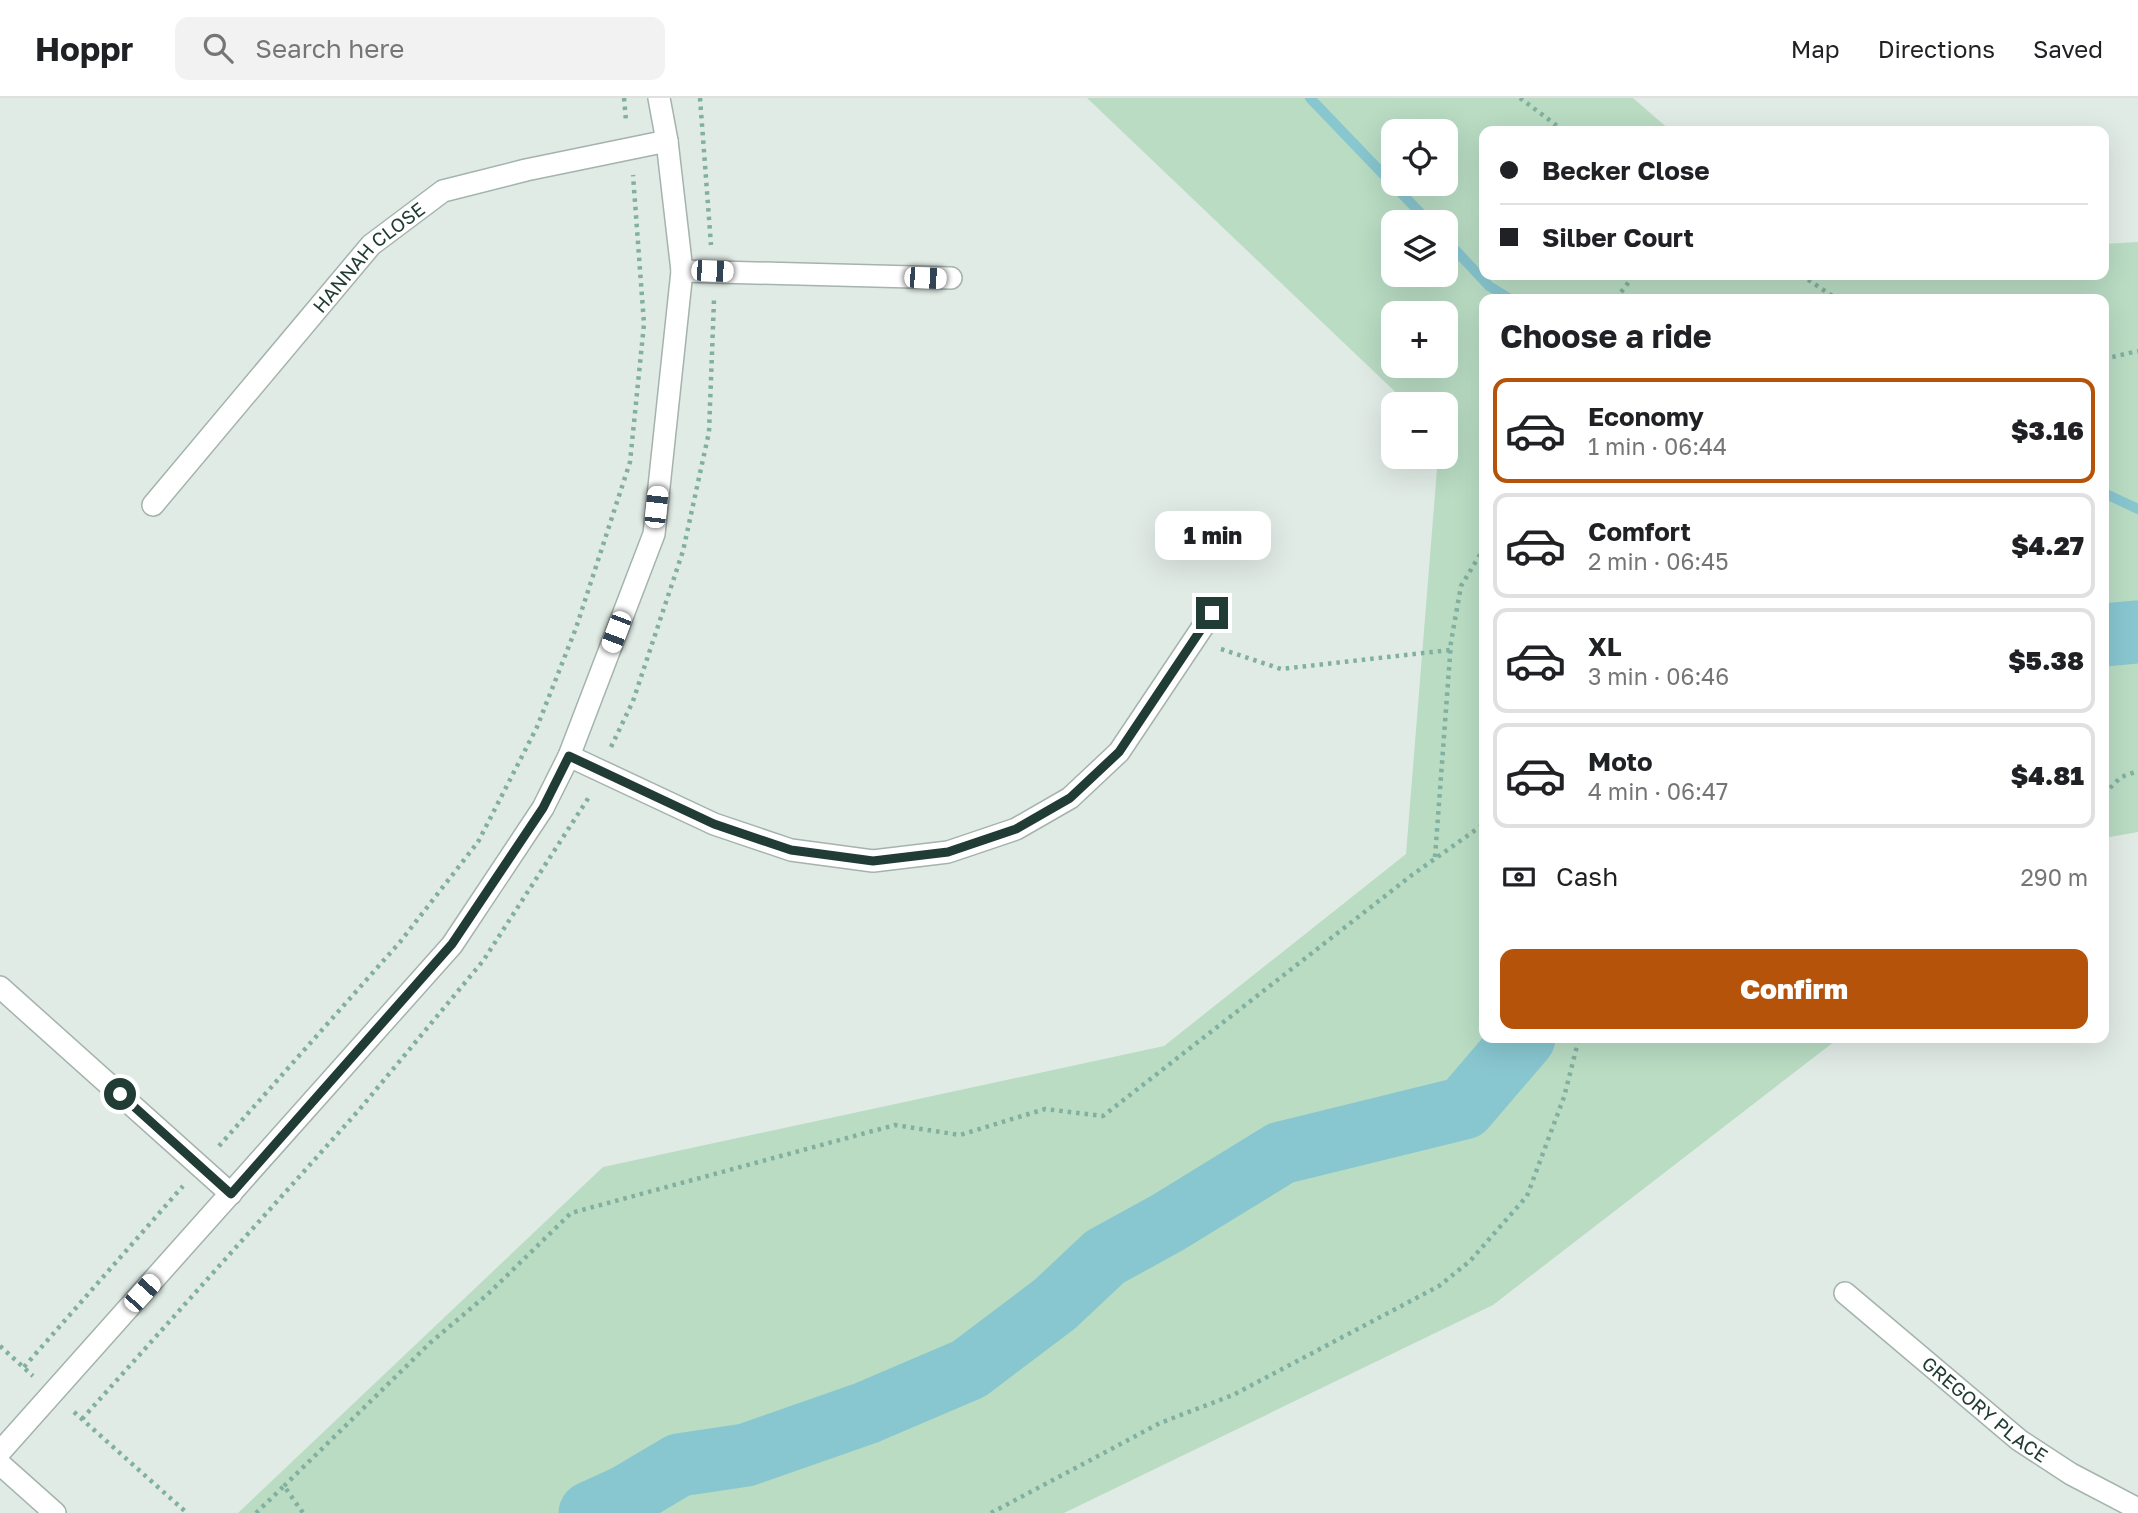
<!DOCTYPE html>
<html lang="en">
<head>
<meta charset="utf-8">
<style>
	:root { --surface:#fff; --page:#f2f2f2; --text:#202124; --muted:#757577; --line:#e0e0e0; --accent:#b45309 }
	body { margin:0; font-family:"Golos Text",sans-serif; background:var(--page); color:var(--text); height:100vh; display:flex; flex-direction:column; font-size:26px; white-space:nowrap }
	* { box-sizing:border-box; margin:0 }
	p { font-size:23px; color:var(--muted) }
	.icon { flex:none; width:38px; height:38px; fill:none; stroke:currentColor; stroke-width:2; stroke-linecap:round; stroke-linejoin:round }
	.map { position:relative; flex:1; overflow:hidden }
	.sheet { position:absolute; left:1479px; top:196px; width:630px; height:749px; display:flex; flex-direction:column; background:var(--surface); border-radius:14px; box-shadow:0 7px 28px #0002 }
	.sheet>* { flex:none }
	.banner { position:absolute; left:1479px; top:28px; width:630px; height:154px; border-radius:14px; box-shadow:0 7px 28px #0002; display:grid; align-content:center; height:154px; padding:0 21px; background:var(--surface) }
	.buttons { position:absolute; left:1381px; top:21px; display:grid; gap:14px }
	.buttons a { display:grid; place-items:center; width:77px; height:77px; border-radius:14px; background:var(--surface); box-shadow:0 7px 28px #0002; font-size:35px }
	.end { position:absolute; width:32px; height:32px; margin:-16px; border:9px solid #213c34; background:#fff; box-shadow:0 0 0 4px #fff }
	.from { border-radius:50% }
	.bubble { position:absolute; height:49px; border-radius:14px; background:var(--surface); box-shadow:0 7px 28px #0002; font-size:23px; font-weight:800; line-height:49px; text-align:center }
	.car { position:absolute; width:21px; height:42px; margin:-21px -10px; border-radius:9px; box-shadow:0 0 5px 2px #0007; background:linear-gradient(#fff 24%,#345 0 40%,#fff 0 76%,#345 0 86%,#fff 0) }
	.banner b { display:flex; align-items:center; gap:24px; height:66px; font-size:26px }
	.banner b+b { border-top:2px solid var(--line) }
	.banner i { width:18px; height:18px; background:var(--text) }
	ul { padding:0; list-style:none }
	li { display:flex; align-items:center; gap:21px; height:105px; margin:0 14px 10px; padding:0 7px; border:4px solid var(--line); border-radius:14px }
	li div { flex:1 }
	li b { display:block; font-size:26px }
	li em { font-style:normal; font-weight:800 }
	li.active { border-color:var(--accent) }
	li>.icon { width:63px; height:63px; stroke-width:1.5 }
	h2 { padding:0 21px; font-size:32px; line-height:84px }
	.pay { display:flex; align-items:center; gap:18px; height:77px; padding:0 21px; font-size:26px }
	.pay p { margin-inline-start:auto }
	.primary-button { display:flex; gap:14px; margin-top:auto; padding:14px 21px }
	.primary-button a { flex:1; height:80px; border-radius:14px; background:var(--accent); color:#fff; font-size:28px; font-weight:800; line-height:80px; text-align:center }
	header { display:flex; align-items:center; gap:42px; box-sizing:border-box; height:98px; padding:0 35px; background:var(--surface); border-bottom:2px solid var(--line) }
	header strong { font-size:33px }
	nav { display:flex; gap:38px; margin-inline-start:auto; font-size:24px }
	.search { width:490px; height:63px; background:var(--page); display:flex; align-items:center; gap:18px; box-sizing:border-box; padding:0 24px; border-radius:14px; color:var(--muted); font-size:26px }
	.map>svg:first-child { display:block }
</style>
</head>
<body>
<header>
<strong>Hoppr</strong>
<div class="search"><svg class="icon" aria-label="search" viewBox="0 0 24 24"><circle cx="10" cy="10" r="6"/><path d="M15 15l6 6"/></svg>Search here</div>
<nav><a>Map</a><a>Directions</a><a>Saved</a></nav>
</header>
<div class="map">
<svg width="2138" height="1415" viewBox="0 0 2138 1415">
	<rect width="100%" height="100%" fill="#e1ebe6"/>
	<path fill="#b9dcc3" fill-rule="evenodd" d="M1087,0H1633L1671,33H1484V177H2104V146L2138,144V734L2104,740V201H1484V940H1839L1493,1207L1064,1415H238L603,1069L1164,948L1406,756L1438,359H1446V306H1408ZM1393,33H1446V86H1393ZM1393,124H1446V177H1393ZM1393,215H1446V268H1393Z"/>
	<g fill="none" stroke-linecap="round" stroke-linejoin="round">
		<g stroke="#88c6d0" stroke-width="10">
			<path d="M1310,0L1429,124"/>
			<path d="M1446,142L1489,188L1510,201"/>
			<path d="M2104,395L2138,411"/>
		</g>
		<g stroke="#88c6d0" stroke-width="63">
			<path d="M2104,537L2138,534"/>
			<path d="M590,1415L625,1399L679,1367L746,1357L866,1315L969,1271L1055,1206L1105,1159L1167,1125L1281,1055L1464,1010L1524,940"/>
		</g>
		<defs>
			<g id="minor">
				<path d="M682,173L951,180"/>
				<path id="s1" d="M153,407L371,147L443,93L526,72L667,43"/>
				<path d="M569,658L714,726L791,752L873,763L948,754L1016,731L1070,700L1119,654L1212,515"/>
				<path d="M0,889L231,1096"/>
				<path id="s2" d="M1845,1195L2019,1342L2071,1376L2138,1411"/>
				<path d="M0,1354L452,847L543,710L569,658L654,436L682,173L667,43L659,0"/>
				<path d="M0,1366L55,1415"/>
			</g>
		</defs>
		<use href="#minor" stroke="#a4b3ad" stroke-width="24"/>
		<g stroke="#81afa0" stroke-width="4.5" stroke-dasharray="3.5 5" stroke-linecap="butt">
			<path d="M624,0L626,23"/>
			<path d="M700,0L711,147"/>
			<path d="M1520,0L1564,33"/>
			<path d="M1801,177L1837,201"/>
			<path d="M1616,201L1634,177"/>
			<path d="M2104,261L2138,253"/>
			<path d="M1221,551L1281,571L1450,552"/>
			<path d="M611,649L633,603L683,453L709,334L714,202"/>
			<path d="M2104,696L2121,679L2138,673"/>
			<path d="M1435,759L1451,544L1461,488L1484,450"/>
			<path d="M219,1048L400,844L478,744L537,629L576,530L630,364L644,226L633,77"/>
			<path d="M0,1248L33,1278"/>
			<path d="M24,1269L183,1088"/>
			<path d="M74,1314L187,1415"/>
			<path d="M82,1321L359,1012L483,863L589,699"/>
			<path d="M284,1388L430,1245L488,1196L571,1115L895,1027L960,1037L1045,1011L1103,1018L1412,777L1484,726"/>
			<path d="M256,1415L284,1388L303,1415"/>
			<path d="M991,1415L1160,1325L1233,1297L1439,1188L1470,1163L1527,1098L1564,999L1579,940"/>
		</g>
		<use href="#minor" stroke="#fff" stroke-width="21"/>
	</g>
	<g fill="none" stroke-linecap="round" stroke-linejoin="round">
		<path stroke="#213c34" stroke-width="9" d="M120,996L231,1096L452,846L543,710L569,658L714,726L791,752L873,763L948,754L1016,731L1070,700L1119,654L1212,515"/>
	</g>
	<g text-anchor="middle" stroke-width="5" stroke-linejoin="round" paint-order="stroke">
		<g font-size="19" fill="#213c34" stroke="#f1f8f4">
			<text dy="7" stroke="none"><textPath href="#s1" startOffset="329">HANNAH CLOSE</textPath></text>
			<text dy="7" stroke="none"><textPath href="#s2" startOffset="182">GREGORY PLACE</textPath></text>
		</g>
	</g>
</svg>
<div class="buttons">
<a><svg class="icon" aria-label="locate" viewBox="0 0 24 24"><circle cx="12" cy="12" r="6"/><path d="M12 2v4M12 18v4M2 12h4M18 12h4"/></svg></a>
<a><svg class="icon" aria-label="layers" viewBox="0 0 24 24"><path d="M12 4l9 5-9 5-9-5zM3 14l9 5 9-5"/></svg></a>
<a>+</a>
<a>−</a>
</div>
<i class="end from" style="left:120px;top:996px"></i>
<i class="end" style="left:1212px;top:515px"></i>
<div class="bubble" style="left:1155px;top:413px;width:116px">1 min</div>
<i class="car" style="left:712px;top:173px;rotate:92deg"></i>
<i class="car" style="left:925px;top:180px;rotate:92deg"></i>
<i class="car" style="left:656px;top:409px;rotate:6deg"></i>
<i class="car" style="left:616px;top:534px;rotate:201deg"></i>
<i class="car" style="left:142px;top:1195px;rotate:42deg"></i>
<div class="banner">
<b><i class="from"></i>Becker Close</b>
<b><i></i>Silber Court</b>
</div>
<section class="sheet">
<h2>Choose a ride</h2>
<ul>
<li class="active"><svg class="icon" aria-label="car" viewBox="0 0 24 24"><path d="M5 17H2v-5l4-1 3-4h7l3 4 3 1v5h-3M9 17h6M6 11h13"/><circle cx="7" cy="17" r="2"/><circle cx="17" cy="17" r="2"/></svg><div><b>Economy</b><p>1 min · 06:44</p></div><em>$3.16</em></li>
<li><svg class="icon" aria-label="car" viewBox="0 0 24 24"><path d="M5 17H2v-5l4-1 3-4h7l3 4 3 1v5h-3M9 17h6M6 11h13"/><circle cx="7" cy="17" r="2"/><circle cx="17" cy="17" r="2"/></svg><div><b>Comfort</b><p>2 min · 06:45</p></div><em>$4.27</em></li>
<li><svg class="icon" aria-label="car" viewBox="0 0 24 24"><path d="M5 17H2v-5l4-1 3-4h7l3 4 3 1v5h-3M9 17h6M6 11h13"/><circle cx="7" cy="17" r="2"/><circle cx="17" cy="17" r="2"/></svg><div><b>XL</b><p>3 min · 06:46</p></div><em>$5.38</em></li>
<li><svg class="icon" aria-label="car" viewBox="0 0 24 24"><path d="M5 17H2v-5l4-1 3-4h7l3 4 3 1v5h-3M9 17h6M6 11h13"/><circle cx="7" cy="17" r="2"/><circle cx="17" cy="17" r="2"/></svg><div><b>Moto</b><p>4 min · 06:47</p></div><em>$4.81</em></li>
</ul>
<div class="pay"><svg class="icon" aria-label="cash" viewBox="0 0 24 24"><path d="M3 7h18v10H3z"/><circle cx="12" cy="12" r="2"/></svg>Cash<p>290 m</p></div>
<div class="primary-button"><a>Confirm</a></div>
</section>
</div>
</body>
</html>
